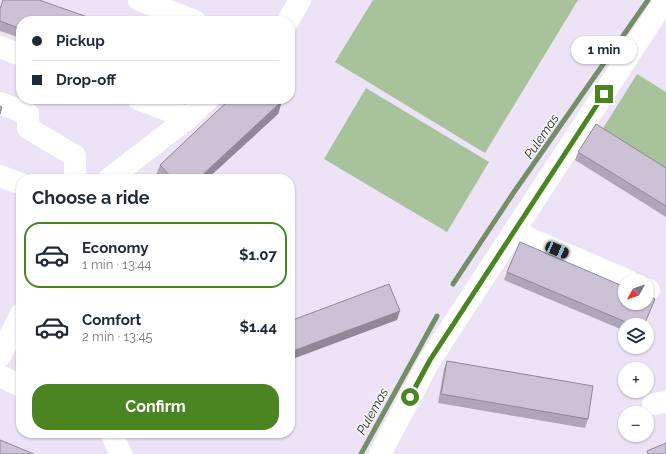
<!DOCTYPE html>
<html lang="en">
<head>
<meta charset="utf-8">
<style>
	:root { --surface:#fff; --page:#f6f6f7; --text:#1f2937; --muted:#747a83; --line:#e0e1e3; --accent:#4a8521 }
	body { margin:0; font-family:Raleway,sans-serif; background:var(--page); color:var(--text); height:100vh; display:flex; flex-direction:column; font-size:15px; white-space:nowrap }
	* { box-sizing:border-box; margin:0 }
	p { font-size:13px; color:var(--muted) }
	.icon { flex:none; width:22px; height:22px; fill:none; stroke:currentColor; stroke-width:2; stroke-linecap:round; stroke-linejoin:round }
	.map { position:relative; flex:1; overflow:hidden }
	.side { position:absolute; left:16px; top:174px; width:279px; height:264px; display:flex; flex-direction:column; background:var(--surface); border-radius:16px; box-shadow:0 1px 3px #0004 }
	.side>* { flex:none }
	.top-card { position:absolute; left:16px; top:16px; width:279px; height:88px; border-radius:16px; box-shadow:0 1px 3px #0004; display:grid; align-content:center; height:88px; padding:0 16px; background:var(--surface) }
	.needle { width:26px; rotate:230deg }
	.fabs { position:absolute; left:618px; top:274px; display:grid; gap:8px }
	.fabs a { display:grid; place-items:center; width:36px; height:36px; border-radius:50%; background:var(--surface); box-shadow:0 1px 3px #0004; font-size:20px }
	.end { position:absolute; width:18px; height:18px; margin:-9px; border:5px solid #4a8521; background:#fff; box-shadow:0 0 0 2px #fff }
	.from { border-radius:50% }
	.bubble { position:absolute; height:28px; border-radius:14px; background:var(--surface); box-shadow:0 1px 3px #0004; font-size:13px; font-weight:700; line-height:28px; text-align:center }
	.car { position:absolute; width:12px; height:24px; margin:-12px -6px; border-radius:5px; box-shadow:0 0 3px 1px #0007; background:linear-gradient(#222 24%,#8ab4d8 0 40%,#222 0 76%,#8ab4d8 0 86%,#222 0) }
	.top-card b { display:flex; align-items:center; gap:14px; height:38px; font-size:15px }
	.top-card b+b { border-top:1px solid var(--line) }
	.top-card i { width:10px; height:10px; background:var(--text) }
	ul { padding:0; list-style:none }
	li { display:flex; align-items:center; gap:12px; height:66px; margin:0 8px 6px; padding:0 8px; border:2px solid transparent; border-radius:16px }
	li div { flex:1 }
	li b { display:block; font-size:15px }
	li em { font-style:normal; font-weight:700 }
	li.selected { border-color:var(--accent) }
	li>.icon { width:36px; height:36px; stroke-width:1.5 }
	h2 { padding:0 16px; font-size:18px; line-height:48px }
	.cta { display:flex; gap:8px; margin-top:auto; padding:8px 16px }
	.cta a { flex:1; height:46px; border-radius:16px; background:var(--accent); color:#fff; font-size:16px; font-weight:700; line-height:46px; text-align:center }
	.map>svg:first-child { display:block }
</style>
</head>
<body>
<div class="map">
<svg width="666" height="454" viewBox="0 0 666 454">
	<rect width="100%" height="100%" fill="#ede3f7"/>
	<g fill="#a8c29c">
		<path d="M373,0H578L485,153L335,62Z"/>
		<path d="M637,74L666,92V170L602,130Z"/>
		<path d="M366,88L489,162L447,232L324,159Z"/>
	</g>
	<g fill="none" stroke-linecap="round" stroke-linejoin="round">
		<g stroke="#748f67" stroke-width="5">
			<path d="M453,284L514,192L648,0"/>
			<path d="M361,454L437,316"/>
		</g>
		<g stroke="#fff" stroke-width="22">
			<path d="M139,0L195,21"/>
			<path d="M288,21L300,0"/>
			<path d="M0,47L21,55"/>
			<path d="M138,99L188,118"/>
			<path d="M0,103L28,114V128L75,156V179"/>
			<path d="M0,176L21,184"/>
			<path d="M109,179L188,118L208,99"/>
			<path d="M514,232L629,281"/>
			<path d="M647,289L649,290"/>
			<path d="M0,356L21,314"/>
			<path d="M0,376L21,386"/>
			<path d="M653,404L666,402"/>
			<path d="M111,433L121,454"/>
			<path d="M380,454L430,360L665,0"/>
		</g>
	</g>
	<g fill="#afa7b8">
		<path d="M0,9L21,21V38L0,31Z"/>
		<path d="M282,101L278,114L207,179H156L155,178L160,165Z"/>
		<path d="M578,152L666,168V217L575,160Z"/>
		<path d="M507,272L655,299L644,325H625V331L504,280Z"/>
		<path d="M447,361L588,419L585,428L438,403L444,369Z"/>
	</g>
	<g fill="#8f8896">
		<path d="M282,101L278,114L207,179H198Z"/>
		<path d="M400,311L397,320L290,360V352Z"/>
	</g>
	<g fill="#ccc2d6" stroke="#8f8896">
		<path d="M3,0H39L99,21H21V29L0,21V9Z"/>
		<path d="M230,99H280L282,101L198,179H173L160,165Z"/>
		<path d="M0,106L2,107L0,114Z"/>
		<path d="M596,124L666,168V206L578,152Z"/>
		<path d="M520,242L625,287V303H647V296L655,299L644,325H633L507,272Z"/>
		<path d="M389,284L400,311L290,352V321Z"/>
		<path d="M447,361L593,386L588,419L441,394Z"/>
		<path d="M0,440L34,454H0Z"/>
		<path d="M666,443V454H648L647,451Z"/>
	</g>
	<g fill="none" stroke-linecap="round" stroke-linejoin="round">
		<path stroke="#4a8521" stroke-width="5" d="M410,397L430,360L604,94"/>
	</g>
	<g text-anchor="middle" stroke-width="3" stroke-linejoin="round" paint-order="stroke">
		<g font-size="13" font-style="italic" fill="#1c360c" stroke="#f8f2fe">
			<text transform="translate(541 136) rotate(-56)" y="5">Pulemas</text>
			<text transform="translate(372 411) rotate(-61)" y="5">Pulemas</text>
		</g>
	</g>
</svg>
<div class="fabs">
<a><svg class="needle" viewBox="-14 -14 28 28"><path d="M0-13l5 13h-10z" fill="#e53935"/><path d="M0 13l5-13h-10z" fill="#747a83"/></svg></a>
<a><svg class="icon" aria-label="layers" viewBox="0 0 24 24"><path d="M12 4l9 5-9 5-9-5zM3 14l9 5 9-5"/></svg></a>
<a>+</a>
<a>−</a>
</div>
<i class="end from" style="left:410px;top:397px"></i>
<i class="end" style="left:604px;top:94px"></i>
<div class="bubble" style="left:571px;top:36px;width:66px">1 min</div>
<i class="car" style="left:557px;top:250px;rotate:113deg"></i>
<div class="top-card">
<b><i class="from"></i>Pickup</b>
<b><i></i>Drop-off</b>
</div>
<section class="side">
<h2>Choose a ride</h2>
<ul>
<li class="selected"><svg class="icon" aria-label="car" viewBox="0 0 24 24"><path d="M5 17H2v-5l4-1 3-4h7l3 4 3 1v5h-3M9 17h6M6 11h13"/><circle cx="7" cy="17" r="2"/><circle cx="17" cy="17" r="2"/></svg><div><b>Economy</b><p>1 min · 13:44</p></div><em>$1.07</em></li>
<li><svg class="icon" aria-label="car" viewBox="0 0 24 24"><path d="M5 17H2v-5l4-1 3-4h7l3 4 3 1v5h-3M9 17h6M6 11h13"/><circle cx="7" cy="17" r="2"/><circle cx="17" cy="17" r="2"/></svg><div><b>Comfort</b><p>2 min · 13:45</p></div><em>$1.44</em></li>
</ul>
<div class="cta"><a>Confirm</a></div>
</section>
</div>
</body>
</html>
